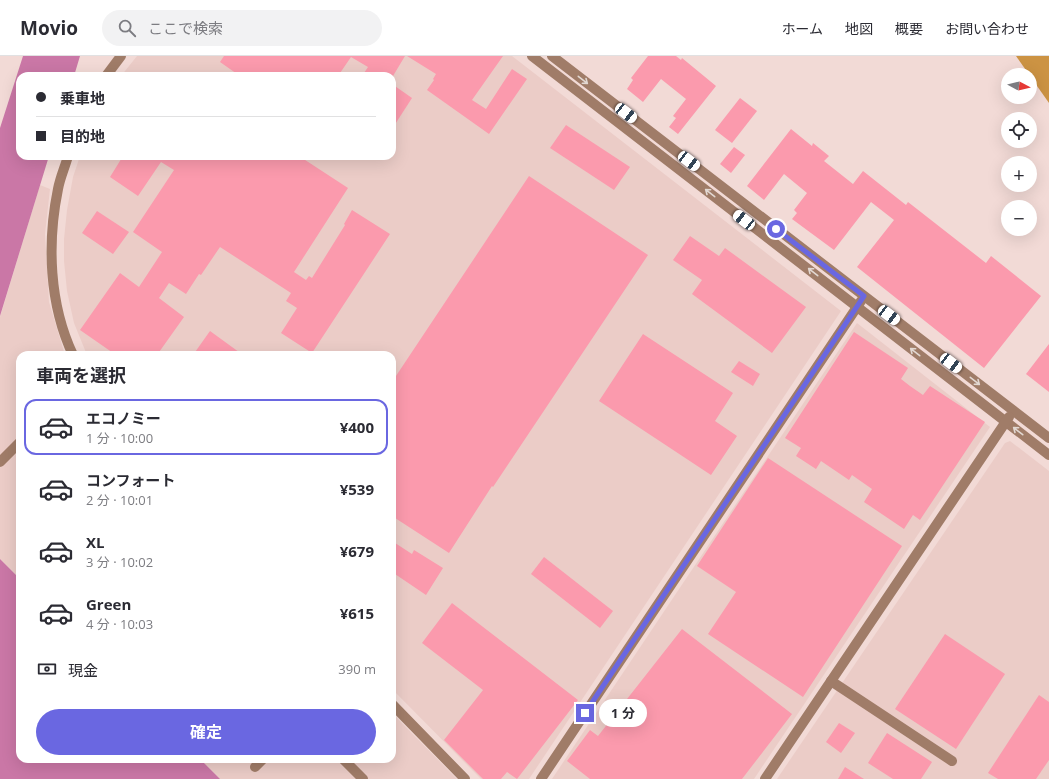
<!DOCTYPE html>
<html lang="ja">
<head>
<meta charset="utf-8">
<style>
	:root { --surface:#fff; --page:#f2f2f3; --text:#2b2b33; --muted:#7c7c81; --line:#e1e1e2; --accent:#6a67e1 }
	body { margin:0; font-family:"Open Sans","Noto Sans JP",sans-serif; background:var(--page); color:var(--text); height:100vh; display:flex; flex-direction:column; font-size:15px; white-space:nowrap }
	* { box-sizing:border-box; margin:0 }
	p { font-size:13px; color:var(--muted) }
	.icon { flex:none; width:22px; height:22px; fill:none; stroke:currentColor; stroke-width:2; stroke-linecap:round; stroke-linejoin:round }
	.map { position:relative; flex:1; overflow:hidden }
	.drawer { position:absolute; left:16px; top:295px; width:380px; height:412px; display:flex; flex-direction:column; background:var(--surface); border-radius:12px; box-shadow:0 4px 16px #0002 }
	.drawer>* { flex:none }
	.hud { position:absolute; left:16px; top:16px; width:380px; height:88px; border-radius:12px; box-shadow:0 4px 16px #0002; display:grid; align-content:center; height:88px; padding:0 20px; background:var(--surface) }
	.needle { width:26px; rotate:97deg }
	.tools { position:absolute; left:1001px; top:12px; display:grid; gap:8px }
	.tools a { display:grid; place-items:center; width:36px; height:36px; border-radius:50%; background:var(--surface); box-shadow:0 4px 16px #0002; font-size:20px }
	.end { position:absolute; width:18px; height:18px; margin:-9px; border:5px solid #6a67e1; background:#fff; box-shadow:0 0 0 2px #fff }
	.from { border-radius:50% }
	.bubble { position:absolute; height:28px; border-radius:14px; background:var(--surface); box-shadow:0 4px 16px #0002; font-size:13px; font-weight:700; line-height:28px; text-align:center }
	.car { position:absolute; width:12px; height:24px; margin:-12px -6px; border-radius:5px; box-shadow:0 0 3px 1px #0007; background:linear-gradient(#fff 24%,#345 0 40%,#fff 0 76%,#345 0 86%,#fff 0) }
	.hud b { display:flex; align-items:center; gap:14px; height:38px; font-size:15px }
	.hud b+b { border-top:1px solid var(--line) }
	.hud i { width:10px; height:10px; background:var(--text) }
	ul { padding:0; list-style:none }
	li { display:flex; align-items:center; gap:12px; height:56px; margin:0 8px 6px; padding:0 12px; border:2px solid transparent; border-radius:12px }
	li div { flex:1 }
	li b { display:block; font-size:15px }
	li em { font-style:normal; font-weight:700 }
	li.current { border-color:var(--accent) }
	li>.icon { width:36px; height:36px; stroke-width:1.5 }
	h2 { padding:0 20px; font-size:18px; line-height:48px }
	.pay { display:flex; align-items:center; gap:10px; height:44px; padding:0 20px; font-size:15px }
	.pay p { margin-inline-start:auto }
	.primary-button { display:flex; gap:8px; margin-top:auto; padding:8px 20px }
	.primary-button a { flex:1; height:46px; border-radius:24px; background:var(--accent); color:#fff; font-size:16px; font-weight:700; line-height:46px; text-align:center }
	header { display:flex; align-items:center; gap:24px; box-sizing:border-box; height:56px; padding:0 20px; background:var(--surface); border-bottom:1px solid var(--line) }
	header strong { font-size:19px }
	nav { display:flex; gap:22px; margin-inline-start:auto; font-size:14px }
	.search { width:280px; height:36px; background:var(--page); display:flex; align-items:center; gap:10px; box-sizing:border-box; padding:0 14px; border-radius:22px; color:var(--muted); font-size:15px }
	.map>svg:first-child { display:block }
</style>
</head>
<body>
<header>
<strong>Movio</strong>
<div class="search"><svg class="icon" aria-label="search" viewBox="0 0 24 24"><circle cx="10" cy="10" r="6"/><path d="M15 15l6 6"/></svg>ここで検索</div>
<nav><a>ホーム</a><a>地図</a><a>概要</a><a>お問い合わせ</a></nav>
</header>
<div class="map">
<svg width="1049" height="723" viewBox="0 0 1049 723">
	<rect width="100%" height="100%" fill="#f2dad6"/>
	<g fill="#ebccc7">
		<path d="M137,0H512L841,255L529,723H481L392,633V299H87L74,267L67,235L64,205V183L67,154L73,121L80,100H392V20H121Z"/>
		<path d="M40,129L50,133L45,178L49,246L65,299H20V523L0,503V261Z"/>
		<path d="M857,267L990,371L754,723H552Z"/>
		<path d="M1010,385L1049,415V723H777L1005,387Z"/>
		<path d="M392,657L457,723H220L200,703H392Z"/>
	</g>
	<path fill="#cc9343" d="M1016,0H1049V47Z"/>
	<g fill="#ca77a6">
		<path d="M23,0H80L74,20H20V100H49L0,260V72Z"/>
		<path d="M0,503L20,523V703H200L220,723H0Z"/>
	</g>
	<g fill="#fb9aad">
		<path d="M224,0H405L393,20H362L368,11L351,1L338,20H240L220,6Z"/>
		<path d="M407,0H503L472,44L486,53L512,13L527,23L489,78L427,34L434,24L433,23L436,18Z"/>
		<path d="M648,0H676L681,4L682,2L716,30L678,78L669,71L676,62L673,60L686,43L661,23L643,46L627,33L633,24L631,22Z"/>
		<path d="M392,28L412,42L392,73Z"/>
		<path d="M740,42L757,55L732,87L715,74Z"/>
		<path d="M566,69L630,111L614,134L550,92Z"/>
		<path d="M791,73L812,90L813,87L829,100L824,105L853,128L863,115L906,149L908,146L986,207L991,200L1041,240L984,312L857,211L894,164L871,146L834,194L792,163L797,157L794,154L807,137L784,118L764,144L747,130Z"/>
		<path d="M734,91L745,99L731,117L720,108Z"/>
		<path d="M123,100H299L348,132L294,216L306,224L309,220L312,222L345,169L344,168L352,154L390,178L312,297L281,277L297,252L286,245L291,237L220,191L201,219L199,218L186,238L169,227L159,242L184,261L157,299H116L80,274L120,217L139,231L162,196L133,176L174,114L161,106L138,140L110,121Z"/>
		<path d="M529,120L648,199L493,431L492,430L449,497L392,460V326Z"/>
		<path d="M97,155L129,176L113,198L82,177Z"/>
		<path d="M690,180L719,200L725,192L806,251L772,297L692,238L702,224L673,204Z"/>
		<path d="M210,275L243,299H193Z"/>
		<path d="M854,276L908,312L901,323L910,330L923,339L930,330L985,366L920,464L913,459L904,473L864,446L872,433L852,419L849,424L821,405L816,413L796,400L801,392L785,382Z"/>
		<path d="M643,278L733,337L715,365L737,380L711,419L599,345Z"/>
		<path d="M1049,288V336L1026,318Z"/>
		<path d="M739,305L760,318L753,330L731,316Z"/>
		<path d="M768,402L902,490L803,641L708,578L736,536L697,510Z"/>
		<path d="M392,485L412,498L414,494L443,512L426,539L392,516Z"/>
		<path d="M544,501L613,555L600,572L531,518Z"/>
		<path d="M452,547L578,644L517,723L507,716L501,723H483L444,684L483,634L422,587Z"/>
		<path d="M682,573L792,658L742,723H590L567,705L590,674L598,680Z"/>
		<path d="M945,578L1005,618L956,693L895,653Z"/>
		<path d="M1039,639L1049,646V704L1036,723H998L988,717Z"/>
		<path d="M839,667L855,677L841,697L826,686Z"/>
		<path d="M887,677L932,706L921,723H893L868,707Z"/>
		<path d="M845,711L864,723H838Z"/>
	</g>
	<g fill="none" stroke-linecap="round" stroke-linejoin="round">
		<g stroke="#a07c68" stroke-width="10">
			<path d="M532,0L1049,399"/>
			<path d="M552,0L1049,382"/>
			<path d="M106,20L121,0"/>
			<path d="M68,100C65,111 60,122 58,133C47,187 49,248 73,299"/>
			<path d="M0,406L20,386"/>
			<path d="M831,625L952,705"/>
			<path d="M392,648L465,723"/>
			<path d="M343,703L363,723"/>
			<path d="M255,711L263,703"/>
			<path d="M541,723L861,245"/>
			<path d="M765,723L1009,361"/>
		</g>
	</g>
	<defs><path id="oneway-shaft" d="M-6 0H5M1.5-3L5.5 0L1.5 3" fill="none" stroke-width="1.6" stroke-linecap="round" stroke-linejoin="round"/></defs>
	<g stroke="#e2d8d2">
		<use href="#oneway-shaft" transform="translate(583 24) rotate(38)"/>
		<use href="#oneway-shaft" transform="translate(710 137) rotate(-142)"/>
		<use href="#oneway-shaft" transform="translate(813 216) rotate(-142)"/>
		<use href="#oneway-shaft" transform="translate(915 296) rotate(-142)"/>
		<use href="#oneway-shaft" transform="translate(975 325) rotate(38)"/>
		<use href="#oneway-shaft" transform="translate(1018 375) rotate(-142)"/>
	</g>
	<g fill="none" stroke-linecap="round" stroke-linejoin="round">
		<path stroke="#6a67e1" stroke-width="5" d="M585,657L864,240L776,173"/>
	</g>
</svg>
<div class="tools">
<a><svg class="needle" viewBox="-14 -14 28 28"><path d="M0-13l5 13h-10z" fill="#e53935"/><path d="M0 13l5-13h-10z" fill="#7c7c81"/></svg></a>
<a><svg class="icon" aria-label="locate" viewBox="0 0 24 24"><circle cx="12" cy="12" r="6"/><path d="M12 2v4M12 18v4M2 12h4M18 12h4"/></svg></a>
<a>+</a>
<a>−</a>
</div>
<i class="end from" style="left:776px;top:173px"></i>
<i class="end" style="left:585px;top:657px"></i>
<div class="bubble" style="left:599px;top:643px;width:48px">1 分</div>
<i class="car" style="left:626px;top:57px;rotate:128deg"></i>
<i class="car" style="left:689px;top:105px;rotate:127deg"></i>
<i class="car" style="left:744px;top:164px;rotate:308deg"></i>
<i class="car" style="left:889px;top:259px;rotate:127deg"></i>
<i class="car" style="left:951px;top:307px;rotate:127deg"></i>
<div class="hud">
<b><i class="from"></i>乗車地</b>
<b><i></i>目的地</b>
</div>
<section class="drawer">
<h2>車両を選択</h2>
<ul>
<li class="current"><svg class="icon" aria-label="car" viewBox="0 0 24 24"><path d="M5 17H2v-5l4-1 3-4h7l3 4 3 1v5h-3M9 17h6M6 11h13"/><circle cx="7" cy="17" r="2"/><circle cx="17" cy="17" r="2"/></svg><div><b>エコノミー</b><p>1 分 · 10:00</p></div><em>¥400</em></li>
<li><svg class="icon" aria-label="car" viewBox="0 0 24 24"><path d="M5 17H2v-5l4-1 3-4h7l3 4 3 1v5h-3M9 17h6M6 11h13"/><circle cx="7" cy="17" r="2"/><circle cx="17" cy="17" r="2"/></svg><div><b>コンフォート</b><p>2 分 · 10:01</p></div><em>¥539</em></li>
<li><svg class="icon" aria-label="car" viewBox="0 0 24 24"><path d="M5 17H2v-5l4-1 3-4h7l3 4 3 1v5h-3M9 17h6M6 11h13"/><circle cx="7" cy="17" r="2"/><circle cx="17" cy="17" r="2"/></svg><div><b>XL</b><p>3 分 · 10:02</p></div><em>¥679</em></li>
<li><svg class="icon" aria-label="car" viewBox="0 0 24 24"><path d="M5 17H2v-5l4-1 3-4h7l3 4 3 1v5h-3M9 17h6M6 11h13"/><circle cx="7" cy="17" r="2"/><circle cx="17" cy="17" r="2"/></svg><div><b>Green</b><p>4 分 · 10:03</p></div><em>¥615</em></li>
</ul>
<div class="pay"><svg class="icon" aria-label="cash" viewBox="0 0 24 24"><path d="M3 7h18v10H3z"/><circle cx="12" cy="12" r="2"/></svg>現金<p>390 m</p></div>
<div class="primary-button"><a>確定</a></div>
</section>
</div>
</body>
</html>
